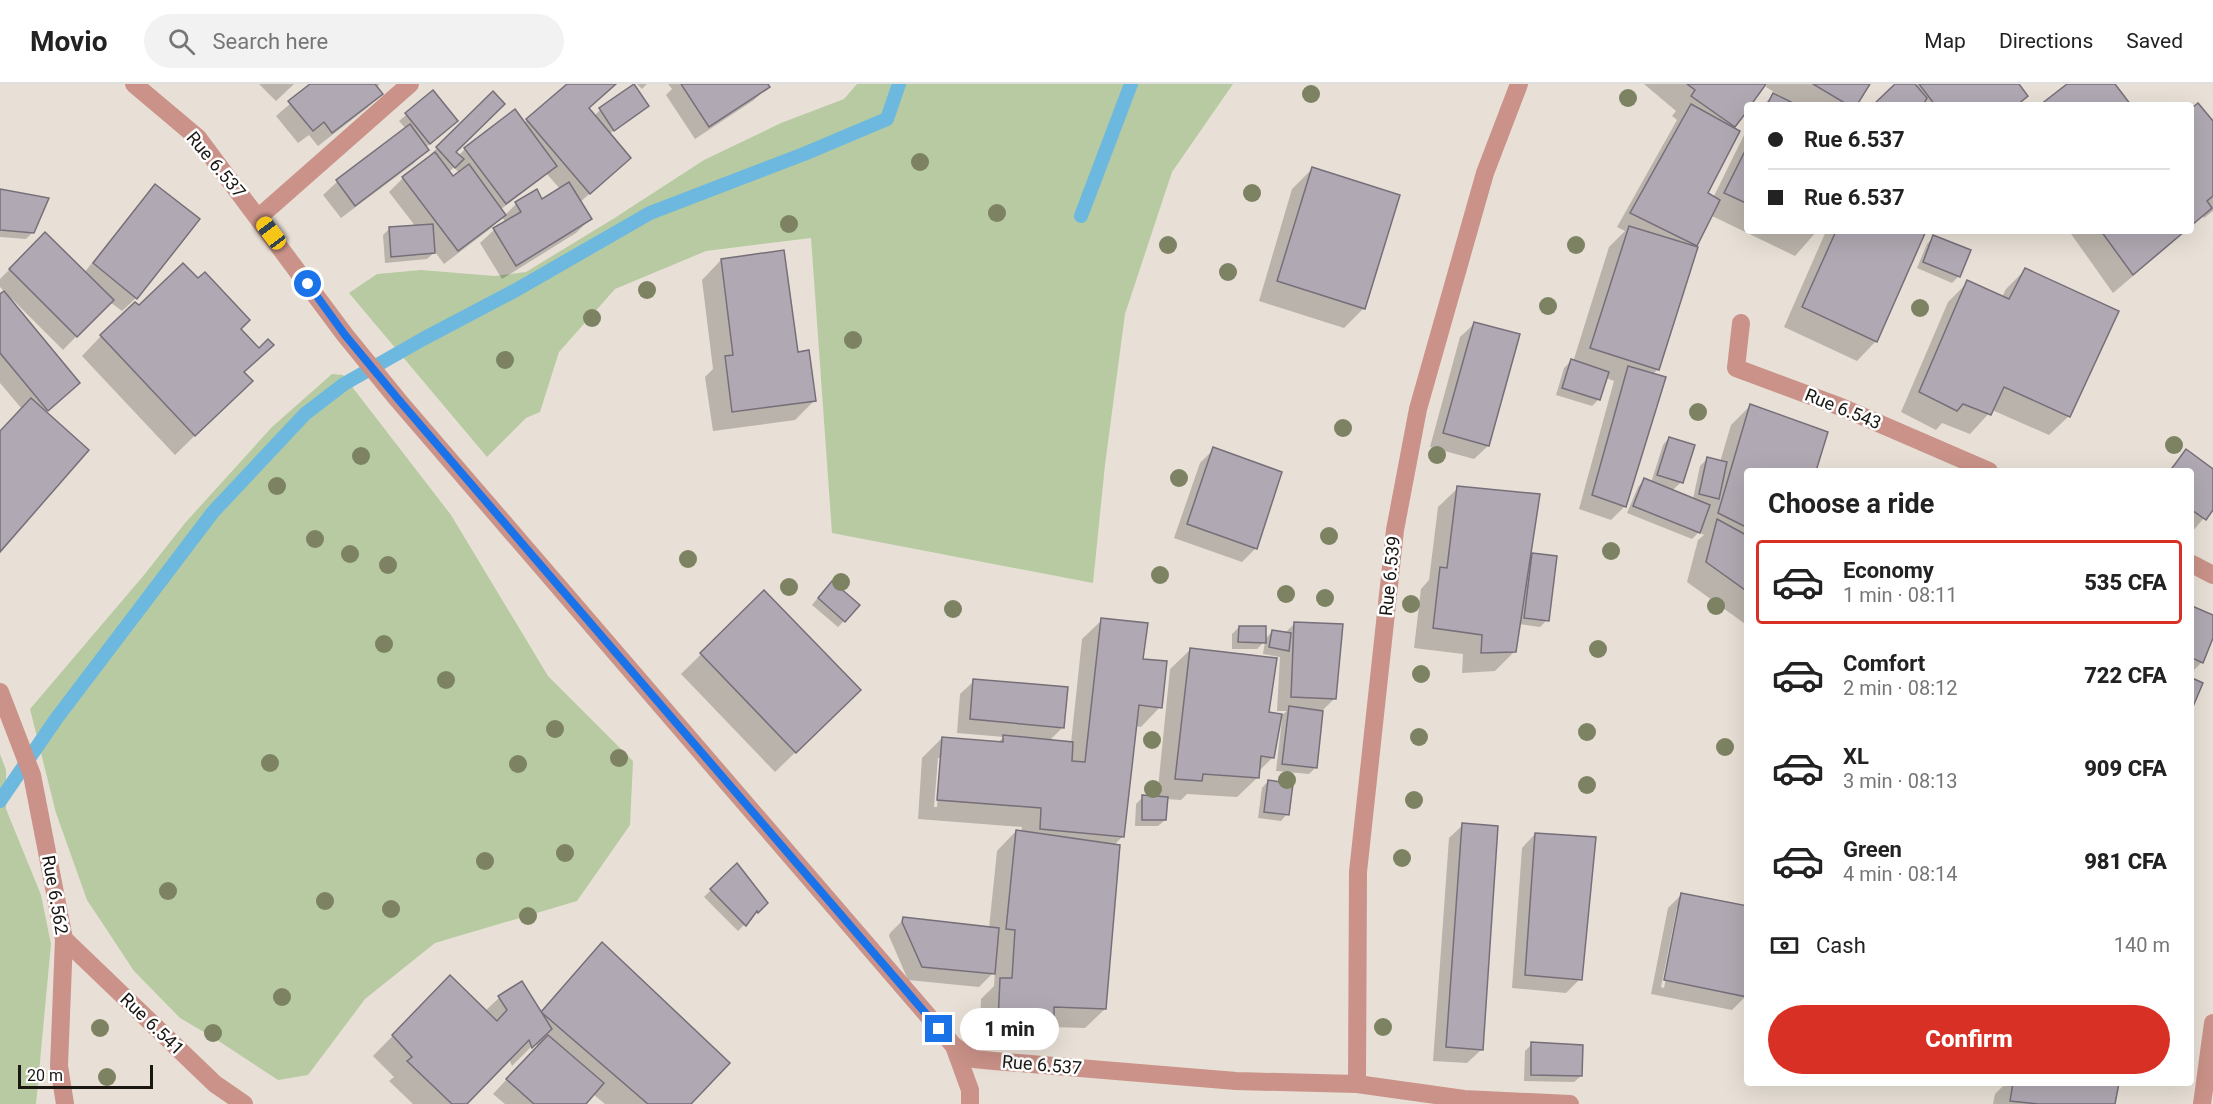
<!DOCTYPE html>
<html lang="en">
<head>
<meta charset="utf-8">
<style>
	:root { --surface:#fff; --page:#f2f2f2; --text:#222; --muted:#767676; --line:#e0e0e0; --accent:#d93025 }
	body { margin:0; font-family:Roboto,sans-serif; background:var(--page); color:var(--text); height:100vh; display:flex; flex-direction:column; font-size:22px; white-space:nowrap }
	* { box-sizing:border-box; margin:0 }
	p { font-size:20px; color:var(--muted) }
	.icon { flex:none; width:33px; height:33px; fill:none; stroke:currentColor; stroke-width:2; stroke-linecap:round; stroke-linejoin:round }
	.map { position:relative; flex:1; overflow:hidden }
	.sheet { position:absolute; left:1744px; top:384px; width:450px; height:618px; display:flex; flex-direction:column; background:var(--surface); border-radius:6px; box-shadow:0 6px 24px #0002 }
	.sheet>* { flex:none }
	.guide { position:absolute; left:1744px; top:18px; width:450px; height:132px; border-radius:6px; box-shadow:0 6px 24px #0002; display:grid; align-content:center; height:132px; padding:0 24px; background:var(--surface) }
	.scale { position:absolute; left:18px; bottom:15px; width:135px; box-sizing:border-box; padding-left:6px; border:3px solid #1a1713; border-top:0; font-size:16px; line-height:21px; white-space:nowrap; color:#1a1713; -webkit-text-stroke:4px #fff; paint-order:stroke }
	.end { position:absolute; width:27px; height:27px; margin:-14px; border:8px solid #1a73e8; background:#fff; box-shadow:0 0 0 3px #fff }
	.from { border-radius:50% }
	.bubble { position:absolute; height:42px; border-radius:21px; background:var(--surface); box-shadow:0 6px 24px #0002; font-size:20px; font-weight:800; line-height:42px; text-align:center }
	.car { position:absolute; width:18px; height:36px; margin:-18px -9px; border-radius:8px; box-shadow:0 0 4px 2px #0007; background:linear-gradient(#f5c518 24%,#345 0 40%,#f5c518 0 76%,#345 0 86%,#f5c518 0) }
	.guide b { display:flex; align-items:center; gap:21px; height:57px; font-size:22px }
	.guide b+b { border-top:2px solid var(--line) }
	.guide i { width:15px; height:15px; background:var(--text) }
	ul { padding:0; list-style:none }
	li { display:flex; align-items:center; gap:18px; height:84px; margin:0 12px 9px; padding:0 12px; border:3px solid transparent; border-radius:6px }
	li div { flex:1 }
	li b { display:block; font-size:22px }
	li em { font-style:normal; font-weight:800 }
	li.active { border-color:var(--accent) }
	li>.icon { width:54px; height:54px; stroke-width:1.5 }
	h2 { padding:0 24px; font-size:27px; line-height:72px }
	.pay { display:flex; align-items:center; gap:15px; height:66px; padding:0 24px; font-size:22px }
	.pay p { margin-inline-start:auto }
	.action { display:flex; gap:12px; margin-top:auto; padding:12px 24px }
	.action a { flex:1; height:69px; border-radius:36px; background:var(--accent); color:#fff; font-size:24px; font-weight:800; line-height:69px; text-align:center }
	header { display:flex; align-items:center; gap:36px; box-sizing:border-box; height:84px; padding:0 30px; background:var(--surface); border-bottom:2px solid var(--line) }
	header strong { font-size:28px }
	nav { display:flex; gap:33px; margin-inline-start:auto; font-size:21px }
	.search { width:420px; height:54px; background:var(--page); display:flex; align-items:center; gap:15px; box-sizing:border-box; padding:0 21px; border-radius:33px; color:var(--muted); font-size:22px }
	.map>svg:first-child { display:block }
</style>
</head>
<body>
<header>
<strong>Movio</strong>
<div class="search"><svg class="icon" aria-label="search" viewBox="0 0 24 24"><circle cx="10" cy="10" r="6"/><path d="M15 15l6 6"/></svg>Search here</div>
<nav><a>Map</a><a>Directions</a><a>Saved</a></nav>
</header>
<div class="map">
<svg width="2213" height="1020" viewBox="0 0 2213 1020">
	<rect width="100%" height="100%" fill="#e8e0d6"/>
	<g fill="#b7caa2">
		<path d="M857,0H1233L1172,88L1125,230L1105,381L1093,499L832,449L811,154L706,167L615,205L559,268L540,328L526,334L487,373L349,209L377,190L421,186L495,192L526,188L613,135L704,76L781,39L844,15Z"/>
		<path d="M332,290L343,291L451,431L548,592L633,677L630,741L577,817L435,859L365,915L308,991L278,996L214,954L180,934L134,887L87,816L56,729L30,625L144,491L185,439L272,343Z"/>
		<path d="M0,670L6,686V725L41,811L51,860L36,1020H0Z"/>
	</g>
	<g fill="#0003" fill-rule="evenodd">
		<path d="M259,0H294L276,17Z"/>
		<path d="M313,0H380L376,4L381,10L367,24L318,62L309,51L298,59L276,32Z"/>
		<path d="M569,0H614L588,25L594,32L600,26L647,21L609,50L616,87L580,118L590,135L576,149L502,195L480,159L494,146L506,139L502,133L490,145L444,180L435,168L427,175L385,179L383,151L390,144L416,143L389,108L403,94L432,73L430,71L493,10L454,68L458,72L465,65L524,39ZM454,83L459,89L453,94L448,89ZM547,90L560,105L542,117L516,120L504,132L500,126Z"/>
		<path d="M637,0H647L642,5Z"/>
		<path d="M668,0H766L768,3L754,16L695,55L666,11L672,5Z"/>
		<path d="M1644,0H1763L1732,44L1706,109L1713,114L1748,43V147H1817L1795,172L1710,131L1694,163L1658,285L1652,291L1664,294L1624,423L1611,436L1579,425L1614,297L1606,294L1599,315L1592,322L1556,311L1564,284L1571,277L1573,278L1609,163L1625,147L1617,143L1677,36L1672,32L1676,27Z"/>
		<path d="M1767,0H1868L1855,21H1763L1773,11L1781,15L1782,13L1766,3Z"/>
		<path d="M1897,0H2017L2026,12L2018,21H1875Z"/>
		<path d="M433,8L449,43L425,64L427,66L413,80L341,134L323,111L337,98L406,45L399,37Z"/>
		<path d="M2197,21L2213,40V127L2204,134L2202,131L2192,142V26Z"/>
		<path d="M1312,85L1364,224L1344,244L1259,217L1292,105Z"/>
		<path d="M155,102L136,214L122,227L110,218L63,266L12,215L10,216L78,299L46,328L0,466V348L22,325L0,299V212L5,208L0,203V195L45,150L84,189L142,116Z"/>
		<path d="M0,107L33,148L26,155L0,153Z"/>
		<path d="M1826,147H1924L1876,257L1857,277L1784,243Z"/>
		<path d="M2069,147H2186L2113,209Z"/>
		<path d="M1934,153L1959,192L1952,199L1917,184L1927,160Z"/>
		<path d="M721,176L796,269L815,316L795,336L713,347L705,293L713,285L702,196Z"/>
		<path d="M2026,185L2069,332L2049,351L1992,326L1970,350L1942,339L1936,346L1901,328L1948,218L1968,198L2002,213L2006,205Z"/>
		<path d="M139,223L240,245L243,289L231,316L175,371L82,272L101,252Z"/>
		<path d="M1474,240L1488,362L1474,375L1430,363L1460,253Z"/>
		<path d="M1750,322L1815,387H1748V542L1687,498L1698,456L1704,451L1699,448L1692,455L1627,429L1638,403L1644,396L1651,399L1663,361L1669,354L1681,398L1672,407L1693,415L1700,382L1707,375L1720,378L1731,341Z"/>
		<path d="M1214,365L1256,464L1242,478L1174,454L1200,379Z"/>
		<path d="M2186,367L2213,386V423L2192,448V387H2168Z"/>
		<path d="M1458,404L1528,475L1533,471L1547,536L1540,543L1519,540L1515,567L1495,587L1462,589L1463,570L1414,564L1421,505L1429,496L1438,423Z"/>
		<path d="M825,505L844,537L838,543L812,521Z"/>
		<path d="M764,508L839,626L775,688L681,590Z"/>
		<path d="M2192,523L2213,532V550L2202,578L2192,588Z"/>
		<path d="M1102,536L1142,576L1160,623L1141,643L1135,642L1123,752L1114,761L1105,925L1085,944L1051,943L1033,961L979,959L981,915L994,902L995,887L979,903L908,896L889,852L890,849L904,835L989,844L997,767L1016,747L1021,748L1022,743L918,735L922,674L942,654L997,659L1004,653L957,649L960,610L974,597L1063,643L1049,657L1071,659L1082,555ZM938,674H941L937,723H934Z"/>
		<path d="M1295,539L1334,615L1322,627L1316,683L1309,690L1276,687L1282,635H1280L1273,673L1258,688L1257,694L1237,713L1187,710L1181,716L1166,715L1165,736L1158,742H1135L1136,720L1143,713L1157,714L1170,585L1190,566L1268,629L1282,631L1287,627H1277L1280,573L1263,570L1265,557L1257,565H1232V550L1239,543L1264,556L1272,548L1284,550Z"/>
		<path d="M1268,697L1287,730L1281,737L1258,734L1262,704Z"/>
		<path d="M1463,741L1481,966L1467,979L1433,977L1449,754Z"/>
		<path d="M1535,750L1580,895L1566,909L1512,904L1522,764Z"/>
		<path d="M736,781L766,819L738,847L704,813Z"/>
		<path d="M1682,810L1748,824V904L1746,912L1732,926L1651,910L1668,824ZM1677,824H1680L1664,904L1661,903Z"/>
		<path d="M602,860L689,1020H605L593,1010L584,1020H505L493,1010L538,962L535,959L512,982L509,975L465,1020H413L389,997L394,993L373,972L450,893L485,927L499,914L522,899L540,929Z"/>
		<path d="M1532,960L1581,992L1574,998L1524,997L1525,967Z"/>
		<path d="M2006,999H2118L2114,1020H1993L1995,1010Z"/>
	</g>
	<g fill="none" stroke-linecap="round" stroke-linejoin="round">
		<g stroke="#6cb8df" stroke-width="14">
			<path d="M1081,132L1131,0"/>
			<path d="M0,717L56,635L213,428L305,330L344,300L423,255L516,206L650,129L804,70L887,35L899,0"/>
		</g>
	</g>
	<g fill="#b0a9b3" stroke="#766f79" stroke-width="1.5">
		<path d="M310,0H375L383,10L332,49L324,38L313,47L288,17Z"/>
		<path d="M567,0H616L589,24L631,74L590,110L526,35Z"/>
		<path d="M634,0L649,22L614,47L599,24Z"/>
		<path d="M681,0H768L770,3L709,43Z"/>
		<path d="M1687,0H1766L1751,21H1748V26L1735,43L1691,12L1695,6Z"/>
		<path d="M1813,0H1870L1857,21H1848Z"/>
		<path d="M1895,0H1915L1927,14L1923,21H1873Z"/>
		<path d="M1919,0H2019L2028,12L2017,21H1935Z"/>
		<path d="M2067,0H2115L2131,21H2040Z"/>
		<path d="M433,6L458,37L430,60L405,29Z"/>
		<path d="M493,7L505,20L456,68L464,75L455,84L436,63Z"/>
		<path d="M1773,9L1797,21H1767Z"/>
		<path d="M2198,19L2213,37V112L2207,117L2212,124L2192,141V24Z"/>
		<path d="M1691,20L1740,47L1708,109L1720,116L1697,162L1630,129Z"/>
		<path d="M515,25L557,82L506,120L464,64Z"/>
		<path d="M410,40L429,66L355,122L336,96Z"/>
		<path d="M1748,61V120L1724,109Z"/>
		<path d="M435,68L453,92L469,80L506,131L458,167L402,93Z"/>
		<path d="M1312,83L1400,111L1365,225L1277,197Z"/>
		<path d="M569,98L592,135L516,182L493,144L521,128L515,118L537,105L542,115Z"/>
		<path d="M155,100L200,135L137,215L93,179Z"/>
		<path d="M0,105L49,114L34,149L0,146Z"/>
		<path d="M433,140L435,169L391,173L389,143Z"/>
		<path d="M1629,142L1698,163L1659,286L1590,264Z"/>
		<path d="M1836,147H1926L1877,258L1802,223Z"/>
		<path d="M2101,147H2185L2133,191Z"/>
		<path d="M45,148L114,216L77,253L9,185Z"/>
		<path d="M1933,151L1971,166L1960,193L1923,178Z"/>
		<path d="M784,166L798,268L809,266L816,317L732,328L725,272L733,271L721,175Z"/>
		<path d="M183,179L198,194L205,188L250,236L241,245L259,264L268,255L274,261L244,288L253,297L195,352L100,251L135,218L139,221Z"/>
		<path d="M2025,184L2119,227L2070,333L2004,303L1991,331L1963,320L1957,327L1919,308L1967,196L2009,215Z"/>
		<path d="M4,207L80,299L48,327L0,269V210Z"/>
		<path d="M1474,238L1520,250L1489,362L1443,349Z"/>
		<path d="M1571,275L1609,288L1600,316L1562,304Z"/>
		<path d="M1628,282L1666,293L1626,423L1592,411Z"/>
		<path d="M31,314L89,366L0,468V347Z"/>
		<path d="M1750,320L1828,348L1816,387H1748V444L1718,429Z"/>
		<path d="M1669,353L1695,361L1683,399L1657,391Z"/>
		<path d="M1213,363L1282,388L1257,465L1187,440Z"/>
		<path d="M2186,365L2213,385V426L2206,436L2192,426V387H2170Z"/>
		<path d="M1707,373L1727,378L1719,415L1699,410Z"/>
		<path d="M1644,394L1710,421L1700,449L1633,422Z"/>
		<path d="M1457,402L1540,410L1516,568L1481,569L1482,551L1433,544L1440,483L1447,484Z"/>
		<path d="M1717,435L1748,452V508L1706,478Z"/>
		<path d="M1532,469L1557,472L1549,537L1524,534Z"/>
		<path d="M832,497L860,521L845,538L818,514Z"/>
		<path d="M764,506L861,606L796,669L700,569Z"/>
		<path d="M2192,522L2213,531V554L2203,579L2192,574Z"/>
		<path d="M1101,534L1148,539L1143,575L1167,577L1162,624L1139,621L1124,753L1040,745L1041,724L937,716L942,653L1003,658V651L1073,658L1072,677L1085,678Z"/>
		<path d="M1294,538L1343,540L1336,615L1291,613Z"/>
		<path d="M1239,542H1266V559L1238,558Z"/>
		<path d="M1272,546L1291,549L1289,567L1269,563Z"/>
		<path d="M1190,564L1277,574L1269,628L1282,630L1274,674L1261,672L1259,694L1203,690L1202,697L1175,695Z"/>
		<path d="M2192,594L2203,599L2192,625Z"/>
		<path d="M973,595L1068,603L1064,644L970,635Z"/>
		<path d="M1289,622L1323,627L1317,684L1282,680Z"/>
		<path d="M1268,696L1293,700L1289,731L1264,728Z"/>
		<path d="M1142,711L1168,713L1166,736H1142Z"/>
		<path d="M1462,739L1498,742L1483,966L1446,963Z"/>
		<path d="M1016,746L1120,761L1106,925L1054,923V942L998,939L1000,894H1012L1015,846L1006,845Z"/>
		<path d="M1535,749L1596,753L1582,896L1525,891Z"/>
		<path d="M737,779L768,819L758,829L757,827L746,842L710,805Z"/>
		<path d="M1681,809L1748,822L1747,913L1664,896Z"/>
		<path d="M903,833L999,844L995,890L922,883L902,838Z"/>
		<path d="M602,858L730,979L691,1020H648L541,928Z"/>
		<path d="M450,891L497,937L507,926L498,912L522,897L552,945L532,964L529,956L467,1020H452L407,977L412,973L392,951Z"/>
		<path d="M548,951L604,999L586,1020H534L506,995Z"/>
		<path d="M1531,958L1583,961L1582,992L1531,991Z"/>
		<path d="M2013,999H2119L2115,1020H2038L2010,1017Z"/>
	</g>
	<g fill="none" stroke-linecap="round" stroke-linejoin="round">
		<g stroke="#ca9288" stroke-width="18">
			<path d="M134,0L198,54L345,251L398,316L954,962L974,975L994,977L1236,997L1357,1000L1464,1015L1570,1020"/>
			<path d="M259,133L410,0"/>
			<path d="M1741,239L1736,284L1841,323L1989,387"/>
			<path d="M2192,480L2213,491"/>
			<path d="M0,608L32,691L64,855L59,982L65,1020"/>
			<path d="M64,855L215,1000L244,1020"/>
			<path d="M954,962L970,1006V1020"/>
			<path d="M1357,1000L1358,788L1395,446L1418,325L1485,89L1519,0"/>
			<path d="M2202,1020L2213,939"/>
		</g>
	</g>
	<g fill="#7c8262">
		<circle cx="1311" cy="10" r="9"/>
		<circle cx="1628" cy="14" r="9"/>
		<circle cx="920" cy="78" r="9"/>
		<circle cx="1252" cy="109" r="9"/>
		<circle cx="997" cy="129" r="9"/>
		<circle cx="789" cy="140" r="9"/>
		<circle cx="1168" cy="161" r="9"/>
		<circle cx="1576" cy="161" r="9"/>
		<circle cx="1228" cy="188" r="9"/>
		<circle cx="647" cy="206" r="9"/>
		<circle cx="1548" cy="222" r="9"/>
		<circle cx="1920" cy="224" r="9"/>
		<circle cx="592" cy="234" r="9"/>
		<circle cx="853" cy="256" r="9"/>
		<circle cx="505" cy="276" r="9"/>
		<circle cx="1698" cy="328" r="9"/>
		<circle cx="1343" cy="344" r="9"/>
		<circle cx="2174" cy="361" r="9"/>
		<circle cx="1437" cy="371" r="9"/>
		<circle cx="361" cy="372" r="9"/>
		<circle cx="1179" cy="394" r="9"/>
		<circle cx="277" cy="402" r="9"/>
		<circle cx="1329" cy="452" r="9"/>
		<circle cx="315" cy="455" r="9"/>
		<circle cx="1611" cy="467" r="9"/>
		<circle cx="350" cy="470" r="9"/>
		<circle cx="688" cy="475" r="9"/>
		<circle cx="388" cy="481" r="9"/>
		<circle cx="1160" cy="491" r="9"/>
		<circle cx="841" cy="498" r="9"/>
		<circle cx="789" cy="503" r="9"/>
		<circle cx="1286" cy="510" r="9"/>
		<circle cx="1325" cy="514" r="9"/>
		<circle cx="1411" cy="520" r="9"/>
		<circle cx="1716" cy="522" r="9"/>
		<circle cx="953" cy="525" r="9"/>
		<circle cx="384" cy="560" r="9"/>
		<circle cx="1598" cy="565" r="9"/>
		<circle cx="1421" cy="590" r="9"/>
		<circle cx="446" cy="596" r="9"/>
		<circle cx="555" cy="645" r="9"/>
		<circle cx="1587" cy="648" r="9"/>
		<circle cx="1419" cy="653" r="9"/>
		<circle cx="1152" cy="656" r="9"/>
		<circle cx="1725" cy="663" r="9"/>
		<circle cx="619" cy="674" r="9"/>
		<circle cx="270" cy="679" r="9"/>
		<circle cx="518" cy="680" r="9"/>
		<circle cx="1287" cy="696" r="9"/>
		<circle cx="1587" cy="701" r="9"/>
		<circle cx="1153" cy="705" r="9"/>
		<circle cx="1414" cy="716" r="9"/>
		<circle cx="565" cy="769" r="9"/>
		<circle cx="1402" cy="774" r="9"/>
		<circle cx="485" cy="777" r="9"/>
		<circle cx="168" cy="807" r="9"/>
		<circle cx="325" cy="817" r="9"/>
		<circle cx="391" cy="825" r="9"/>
		<circle cx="528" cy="832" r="9"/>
		<circle cx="282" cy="913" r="9"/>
		<circle cx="1383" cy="943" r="9"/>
		<circle cx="100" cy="944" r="9"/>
		<circle cx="213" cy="949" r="9"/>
		<circle cx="107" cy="993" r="9"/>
	</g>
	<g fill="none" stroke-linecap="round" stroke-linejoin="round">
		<path stroke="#1a73e8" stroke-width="8" d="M308,200L345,251L398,315L939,945"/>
	</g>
	<g text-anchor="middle" stroke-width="5" stroke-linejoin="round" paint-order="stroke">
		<g font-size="18" fill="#1a1713" stroke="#fff">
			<text transform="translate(216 81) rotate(50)" y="6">Rue 6.537</text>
			<text transform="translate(1843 325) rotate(22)" y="6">Rue 6.543</text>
			<text transform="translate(1390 492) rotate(-84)" y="6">Rue 6.539</text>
			<text transform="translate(55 811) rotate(80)" y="6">Rue 6.562</text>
			<text transform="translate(152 940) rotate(44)" y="6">Rue 6.541</text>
			<text transform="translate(1042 981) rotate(5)" y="6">Rue 6.537</text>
		</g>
	</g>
</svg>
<div class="scale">20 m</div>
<i class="end from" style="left:308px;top:200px"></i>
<i class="end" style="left:939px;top:945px"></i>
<div class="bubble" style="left:960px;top:924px;width:99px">1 min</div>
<i class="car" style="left:271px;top:149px;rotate:323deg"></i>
<div class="guide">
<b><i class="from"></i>Rue 6.537</b>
<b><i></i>Rue 6.537</b>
</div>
<section class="sheet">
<h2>Choose a ride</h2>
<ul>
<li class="active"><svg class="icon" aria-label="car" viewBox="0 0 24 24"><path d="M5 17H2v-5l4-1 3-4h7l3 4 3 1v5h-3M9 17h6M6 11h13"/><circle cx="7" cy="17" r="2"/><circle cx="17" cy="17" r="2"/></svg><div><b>Economy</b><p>1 min · 08:11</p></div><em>535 CFA</em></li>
<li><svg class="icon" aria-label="car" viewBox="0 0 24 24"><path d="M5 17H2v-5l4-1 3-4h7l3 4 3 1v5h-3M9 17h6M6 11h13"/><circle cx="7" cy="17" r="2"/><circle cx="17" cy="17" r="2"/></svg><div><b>Comfort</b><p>2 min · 08:12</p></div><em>722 CFA</em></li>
<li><svg class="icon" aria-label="car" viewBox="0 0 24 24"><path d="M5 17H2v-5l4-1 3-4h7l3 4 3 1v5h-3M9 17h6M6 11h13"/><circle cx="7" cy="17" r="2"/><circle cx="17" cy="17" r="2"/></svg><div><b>XL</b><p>3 min · 08:13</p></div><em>909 CFA</em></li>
<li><svg class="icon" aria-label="car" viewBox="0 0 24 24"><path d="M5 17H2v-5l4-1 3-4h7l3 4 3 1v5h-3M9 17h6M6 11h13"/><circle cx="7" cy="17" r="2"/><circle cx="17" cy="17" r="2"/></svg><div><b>Green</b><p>4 min · 08:14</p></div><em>981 CFA</em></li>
</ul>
<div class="pay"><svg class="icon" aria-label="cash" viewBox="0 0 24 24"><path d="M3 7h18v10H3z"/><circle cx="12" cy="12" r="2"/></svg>Cash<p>140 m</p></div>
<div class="action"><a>Confirm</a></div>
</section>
</div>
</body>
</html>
